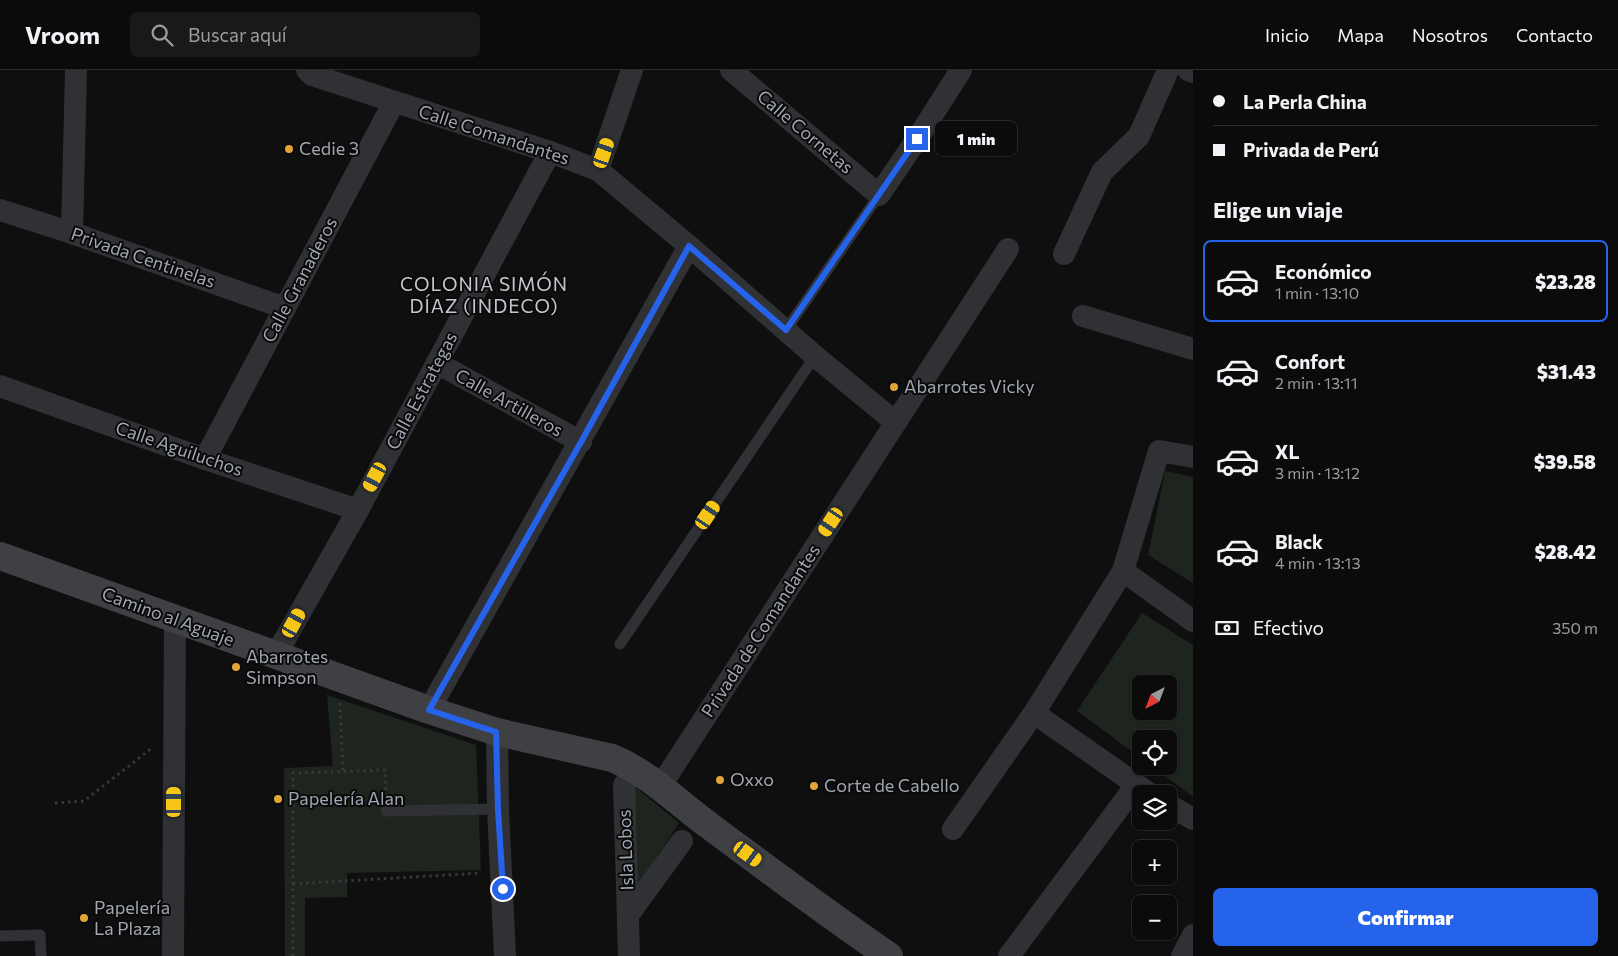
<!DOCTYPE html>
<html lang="es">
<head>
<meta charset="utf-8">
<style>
	:root { --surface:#0b0b0c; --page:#19191a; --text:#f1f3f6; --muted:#9a9b9d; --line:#2b2b2d; --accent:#2563eb }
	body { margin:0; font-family:Commissioner,sans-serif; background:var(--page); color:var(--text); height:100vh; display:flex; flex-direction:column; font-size:19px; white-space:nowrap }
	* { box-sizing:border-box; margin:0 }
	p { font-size:16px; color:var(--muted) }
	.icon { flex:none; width:28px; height:28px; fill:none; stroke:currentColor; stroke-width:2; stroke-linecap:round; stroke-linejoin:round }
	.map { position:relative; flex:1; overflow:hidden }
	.drawer { display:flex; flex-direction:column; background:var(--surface); width:425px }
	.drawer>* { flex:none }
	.hud { display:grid; align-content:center; height:110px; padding:0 20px; background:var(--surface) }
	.needle { width:32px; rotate:222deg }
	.buttons { position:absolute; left:1132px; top:605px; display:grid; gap:10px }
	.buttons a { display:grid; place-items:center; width:45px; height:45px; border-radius:8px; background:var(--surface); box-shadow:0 1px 4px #0004,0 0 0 1px var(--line); font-size:25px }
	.end { position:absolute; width:22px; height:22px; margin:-11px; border:6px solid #2563eb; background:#fff; box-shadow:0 0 0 2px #fff }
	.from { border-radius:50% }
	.bubble { position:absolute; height:35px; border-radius:8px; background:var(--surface); box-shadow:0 1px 4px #0004,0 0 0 1px var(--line); font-size:16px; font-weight:800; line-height:35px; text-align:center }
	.car { position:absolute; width:15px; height:30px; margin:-15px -8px; border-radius:6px; box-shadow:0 0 4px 1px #0007; background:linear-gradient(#f5c518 24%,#345 0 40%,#f5c518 0 76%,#345 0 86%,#f5c518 0) }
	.hud b { display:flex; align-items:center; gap:18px; height:48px; font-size:19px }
	.hud b+b { border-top:1px solid var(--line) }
	.hud i { width:12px; height:12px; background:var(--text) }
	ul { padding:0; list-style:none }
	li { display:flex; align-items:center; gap:15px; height:82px; margin:0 10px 8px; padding:0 10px; border:2px solid transparent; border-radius:8px }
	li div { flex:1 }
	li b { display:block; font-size:19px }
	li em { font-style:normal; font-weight:800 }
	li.selected { border-color:var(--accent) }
	li>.icon { width:45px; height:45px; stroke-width:1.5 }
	h2 { padding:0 20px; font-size:22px; line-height:60px }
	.pay { display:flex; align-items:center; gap:12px; height:55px; padding:0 20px; font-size:19px }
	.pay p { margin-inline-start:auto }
	.action { display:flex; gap:10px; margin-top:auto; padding:10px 20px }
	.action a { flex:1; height:58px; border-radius:8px; background:var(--accent); color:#fff; font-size:20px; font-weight:800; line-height:58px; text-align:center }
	header { display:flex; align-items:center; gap:30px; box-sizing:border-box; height:70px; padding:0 25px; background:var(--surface); border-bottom:1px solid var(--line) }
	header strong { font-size:24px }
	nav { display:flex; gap:28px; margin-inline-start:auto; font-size:18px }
	.search { width:350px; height:45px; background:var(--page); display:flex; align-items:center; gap:12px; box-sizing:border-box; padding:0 18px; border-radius:8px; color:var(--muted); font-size:19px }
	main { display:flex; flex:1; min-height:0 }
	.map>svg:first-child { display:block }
</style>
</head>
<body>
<header>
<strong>Vroom</strong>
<div class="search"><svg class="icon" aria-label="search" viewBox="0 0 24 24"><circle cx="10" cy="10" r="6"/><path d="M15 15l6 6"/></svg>Buscar aquí</div>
<nav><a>Inicio</a><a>Mapa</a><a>Nosotros</a><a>Contacto</a></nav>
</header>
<main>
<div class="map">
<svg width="1193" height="886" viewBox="0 0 1193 886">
	<rect width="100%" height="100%" fill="#0f0f10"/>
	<g fill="#1e241e" fill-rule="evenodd">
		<path d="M1165,401L1193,407V513L1148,485Z"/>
		<path d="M1142,543L1193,575V727L1152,696H1169V669H1141V688L1077,641ZM1141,614H1169V641H1141Z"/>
		<path d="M327,625L476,675L481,800L347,803V827L305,828V886H285L284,698L333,696Z"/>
		<path d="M627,710L679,753L635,820Z"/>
	</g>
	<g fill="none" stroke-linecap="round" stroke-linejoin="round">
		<g stroke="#36383c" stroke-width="3" stroke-dasharray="2.5 4" stroke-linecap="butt">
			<path d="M340,633L343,701"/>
			<path d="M55,733L84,731L152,678"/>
			<path d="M293,814L481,803"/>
			<path d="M293,886V703L385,700L386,726"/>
		</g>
		<g stroke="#303135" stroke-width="11">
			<path d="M786,260L879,125"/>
			<path d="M620,574L815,286"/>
			<path d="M386,741L498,739"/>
			<path d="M0,866L40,865L41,886"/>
		</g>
		<g stroke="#303135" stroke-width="22">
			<path d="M307,0L312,5L550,82L598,100L689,176L815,286L895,352"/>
			<path d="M731,0L879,125L917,69L961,0"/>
			<path d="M1188,0L1193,2"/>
			<path d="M598,100L632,0"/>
			<path d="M0,140L72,163L285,238"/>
			<path d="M72,163L76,0"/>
			<path d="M1064,184L1102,102L1139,66L1168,0"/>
			<path d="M1083,246L1193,279"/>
			<path d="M437,293L581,372"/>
			<path d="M0,316L205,389L358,440"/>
			<path d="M205,389L394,32"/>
			<path d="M1123,501L1193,551"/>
			<path d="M276,585L358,440L550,82"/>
			<path d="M429,640L689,176"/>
			<path d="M1034,643L1150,724"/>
			<path d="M497,662L498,739L505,886"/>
			<path d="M624,715L629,886"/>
			<path d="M660,717L1008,179"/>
			<path d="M1169,735L1193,749"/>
			<path d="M953,759L1034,643L1123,501L1159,381L1193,387"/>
			<path d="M629,844L682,771"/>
			<path d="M173,886L175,550"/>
			<path d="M1009,886L1136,715"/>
			<path d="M1182,886L1193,865"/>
		</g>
		<path stroke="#3e4044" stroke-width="28" d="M0,486L429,640L497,662L612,688C649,703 679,734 711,757C770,801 829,845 889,886"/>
	</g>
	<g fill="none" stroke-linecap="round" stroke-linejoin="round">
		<path stroke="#2563eb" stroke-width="6" d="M503,819L498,739L496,662L429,640L581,372L689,176L786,260L917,69"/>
	</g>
	<g fill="#e1a636" stroke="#0a0a0b" stroke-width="2">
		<circle cx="289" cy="79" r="5"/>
		<circle cx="894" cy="317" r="5"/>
		<circle cx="236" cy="597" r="5"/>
		<circle cx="720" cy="710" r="5"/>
		<circle cx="814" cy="716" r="5"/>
		<circle cx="278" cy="729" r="5"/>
		<circle cx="84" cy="848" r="5"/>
	</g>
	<g text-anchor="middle" stroke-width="4" stroke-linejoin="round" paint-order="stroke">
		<g font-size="18" fill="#a1a6b0" stroke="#0a0a0b">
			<text transform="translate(805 62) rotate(40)" y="6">Calle Cornetas</text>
			<text transform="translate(494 65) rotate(18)" y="6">Calle Comandantes</text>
			<text transform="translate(143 188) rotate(19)" y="6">Privada Centinelas</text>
			<text transform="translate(300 210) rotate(-62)" y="6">Calle Granaderos</text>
			<text transform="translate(422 321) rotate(-62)" y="6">Calle Estrategas</text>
			<text transform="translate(509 333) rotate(29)" y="6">Calle Artilleros</text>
			<text transform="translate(179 379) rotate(19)" y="6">Calle Aguiluchos</text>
			<text transform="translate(168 547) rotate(20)" y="6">Camino al Aguaje</text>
			<text transform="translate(761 561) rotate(-57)" y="6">Privada de Comandantes</text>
			<text transform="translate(626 780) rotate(-92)" y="6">Isla Lobos</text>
		</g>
		<g font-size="18" fill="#a1a6b0" stroke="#0a0a0b" text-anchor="start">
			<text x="299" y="85">Cedie 3</text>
			<text x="904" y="323">Abarrotes Vicky</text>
			<text x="246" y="593">Abarrotes<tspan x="246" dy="21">Simpson</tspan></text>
			<text x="730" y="716">Oxxo</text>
			<text x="824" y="722">Corte de Cabello</text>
			<text x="288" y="735">Papelería Alan</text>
			<text x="94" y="844">Papelería<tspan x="94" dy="21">La Plaza</tspan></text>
		</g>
		<g font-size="19" letter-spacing="1" fill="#c2c5cc" stroke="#0a0a0b">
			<text x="484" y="221">COLONIA SIMÓN<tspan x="484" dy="22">DÍAZ (INDECO)</tspan></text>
		</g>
	</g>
</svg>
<div class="buttons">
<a><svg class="needle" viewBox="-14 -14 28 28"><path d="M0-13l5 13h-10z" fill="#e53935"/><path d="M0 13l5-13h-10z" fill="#9a9b9d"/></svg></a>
<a><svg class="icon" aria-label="locate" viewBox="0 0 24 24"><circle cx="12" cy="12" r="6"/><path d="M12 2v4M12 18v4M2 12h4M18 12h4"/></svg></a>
<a><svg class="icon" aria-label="layers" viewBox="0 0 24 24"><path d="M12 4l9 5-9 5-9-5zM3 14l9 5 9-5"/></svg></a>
<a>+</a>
<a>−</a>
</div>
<i class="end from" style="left:503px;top:819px"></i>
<i class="end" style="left:917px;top:69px"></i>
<div class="bubble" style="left:935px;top:51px;width:82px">1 min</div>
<i class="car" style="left:604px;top:83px;rotate:19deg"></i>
<i class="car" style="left:375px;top:407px;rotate:208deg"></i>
<i class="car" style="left:708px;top:445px;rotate:34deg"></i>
<i class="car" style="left:831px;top:452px;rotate:213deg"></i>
<i class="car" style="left:294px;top:553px;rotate:29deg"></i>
<i class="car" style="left:174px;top:732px;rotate:0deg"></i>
<i class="car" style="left:748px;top:784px;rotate:126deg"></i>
</div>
<section class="drawer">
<div class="hud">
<b><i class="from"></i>La Perla China</b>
<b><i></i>Privada de Perú</b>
</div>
<h2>Elige un viaje</h2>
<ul>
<li class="selected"><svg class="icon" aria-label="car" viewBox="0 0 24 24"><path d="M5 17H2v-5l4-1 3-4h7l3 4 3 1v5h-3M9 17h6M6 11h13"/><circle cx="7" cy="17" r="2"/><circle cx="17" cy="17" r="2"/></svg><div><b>Económico</b><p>1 min · 13:10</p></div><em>$23.28</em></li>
<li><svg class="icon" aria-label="car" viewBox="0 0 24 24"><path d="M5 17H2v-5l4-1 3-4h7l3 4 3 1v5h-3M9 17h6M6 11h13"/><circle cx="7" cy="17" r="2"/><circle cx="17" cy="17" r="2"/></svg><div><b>Confort</b><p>2 min · 13:11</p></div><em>$31.43</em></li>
<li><svg class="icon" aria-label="car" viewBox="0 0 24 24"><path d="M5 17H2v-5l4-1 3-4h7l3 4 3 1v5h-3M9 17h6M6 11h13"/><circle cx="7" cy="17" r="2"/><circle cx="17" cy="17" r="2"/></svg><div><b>XL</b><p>3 min · 13:12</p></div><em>$39.58</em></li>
<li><svg class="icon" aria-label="car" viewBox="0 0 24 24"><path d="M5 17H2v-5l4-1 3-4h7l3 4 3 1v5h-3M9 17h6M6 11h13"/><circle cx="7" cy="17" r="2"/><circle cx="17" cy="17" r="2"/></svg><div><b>Black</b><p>4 min · 13:13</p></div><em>$28.42</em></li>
</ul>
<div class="pay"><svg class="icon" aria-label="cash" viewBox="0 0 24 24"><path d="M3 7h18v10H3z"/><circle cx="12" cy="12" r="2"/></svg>Efectivo<p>350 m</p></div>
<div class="action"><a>Confirmar</a></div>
</section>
</main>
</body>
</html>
